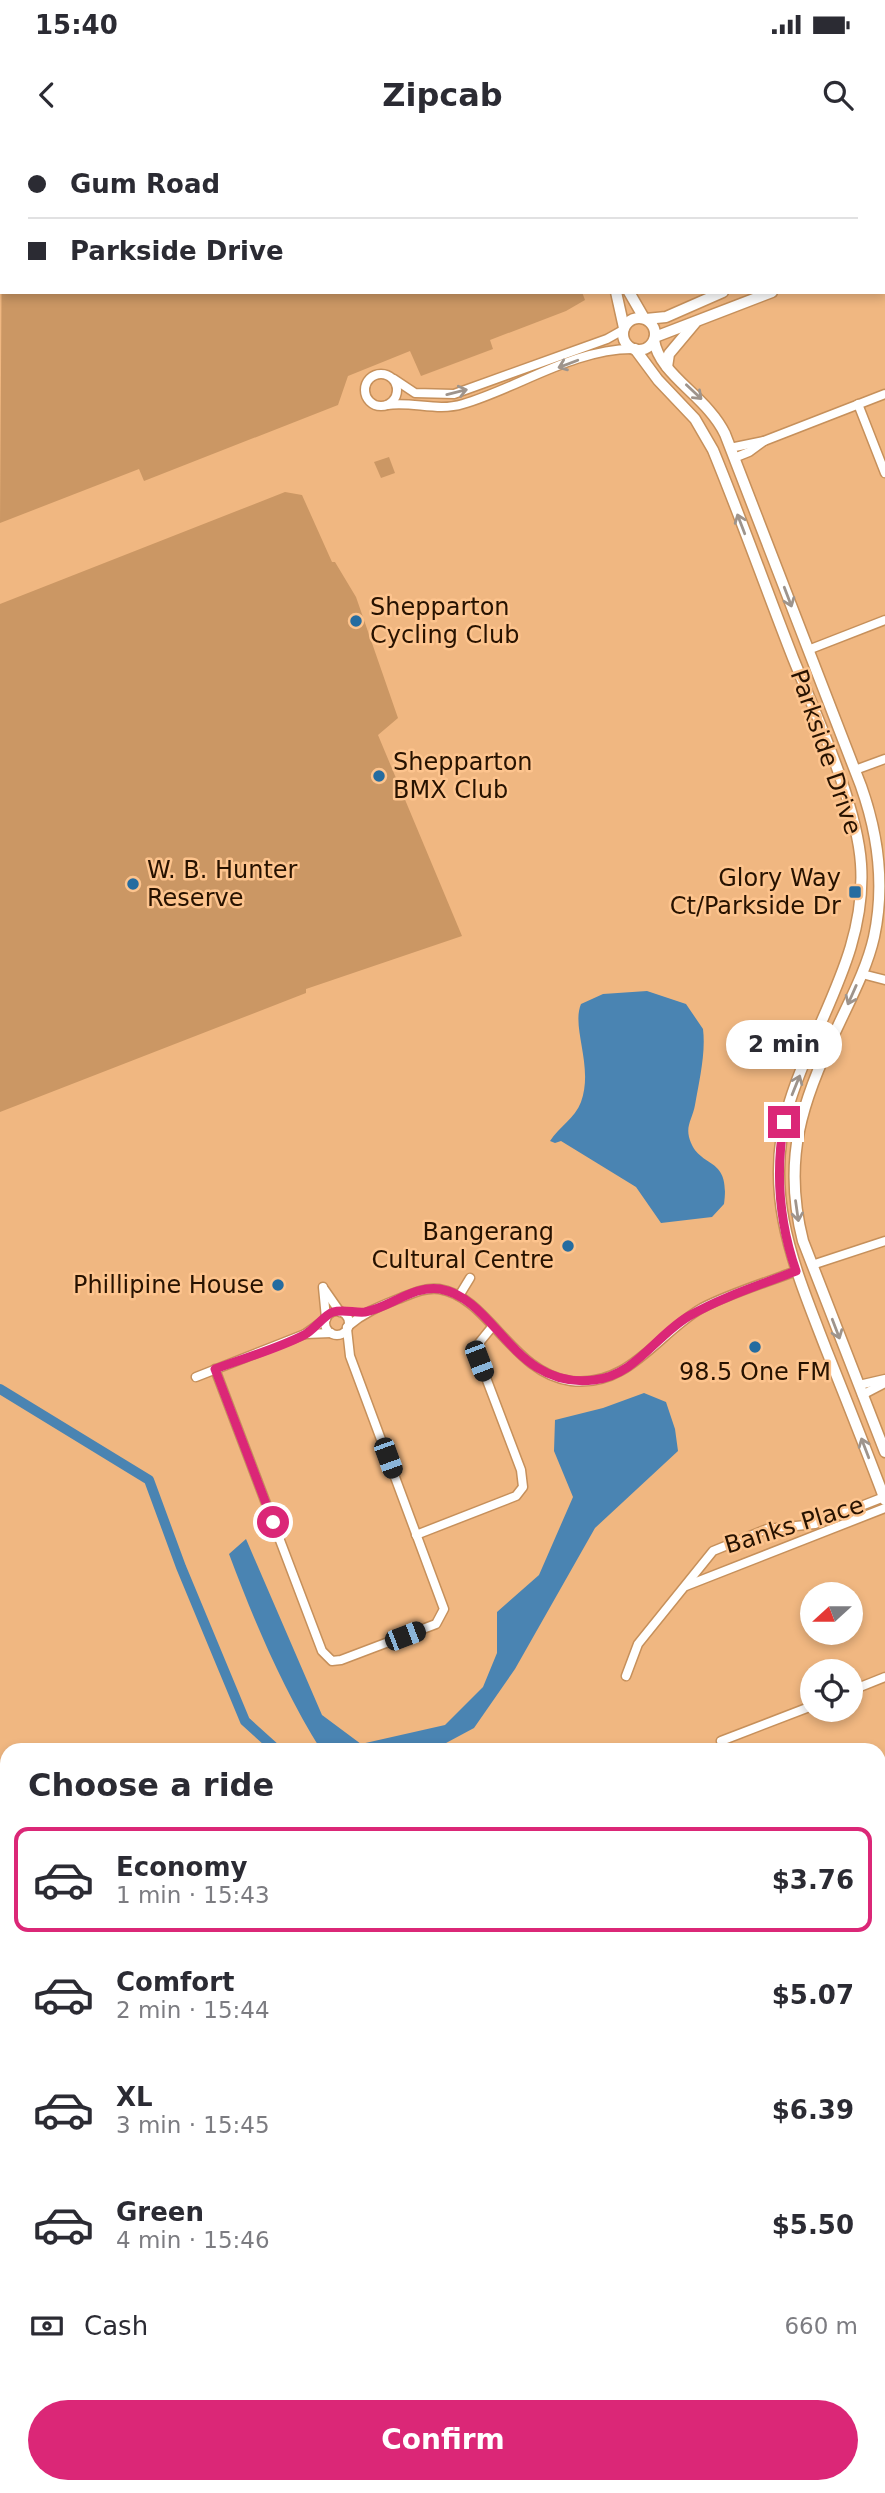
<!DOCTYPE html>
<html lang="en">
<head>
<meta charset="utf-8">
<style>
	:root { --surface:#fff; --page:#f7f7f7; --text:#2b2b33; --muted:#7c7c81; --line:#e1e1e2; --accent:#db2777 }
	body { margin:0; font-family:"DejaVu Sans",sans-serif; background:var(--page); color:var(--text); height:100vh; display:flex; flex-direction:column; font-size:26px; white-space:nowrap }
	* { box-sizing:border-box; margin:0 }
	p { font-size:23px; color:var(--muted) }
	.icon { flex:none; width:38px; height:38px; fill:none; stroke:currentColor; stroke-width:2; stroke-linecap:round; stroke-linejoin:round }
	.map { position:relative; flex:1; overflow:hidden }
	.drawer { position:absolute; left:0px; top:1603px; width:886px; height:751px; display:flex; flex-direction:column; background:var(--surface); border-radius:21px 21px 0 0; box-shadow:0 4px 10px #0003 }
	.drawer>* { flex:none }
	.guide { position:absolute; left:0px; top:0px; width:886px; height:154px; box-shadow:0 4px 10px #0003; display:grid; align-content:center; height:154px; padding:0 28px; background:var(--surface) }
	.needle { width:46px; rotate:249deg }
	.buttons { position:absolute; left:800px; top:1442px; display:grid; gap:14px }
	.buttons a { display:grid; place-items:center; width:63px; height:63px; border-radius:50%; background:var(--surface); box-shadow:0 4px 10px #0003; font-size:35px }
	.end { position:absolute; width:32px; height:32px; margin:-16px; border:9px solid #db2777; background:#fff; box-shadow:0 0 0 4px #fff }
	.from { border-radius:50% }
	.bubble { position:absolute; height:49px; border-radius:24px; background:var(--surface); box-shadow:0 4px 10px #0003; font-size:23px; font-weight:800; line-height:49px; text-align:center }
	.car { position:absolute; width:21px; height:42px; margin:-21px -10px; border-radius:9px; box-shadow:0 0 5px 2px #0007; background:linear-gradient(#222 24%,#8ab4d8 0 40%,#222 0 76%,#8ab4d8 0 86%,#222 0) }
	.guide b { display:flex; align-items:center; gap:24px; height:66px; font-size:26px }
	.guide b+b { border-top:2px solid var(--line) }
	.guide i { width:18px; height:18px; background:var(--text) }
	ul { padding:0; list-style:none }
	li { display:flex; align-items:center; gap:21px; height:105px; margin:0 14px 10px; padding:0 14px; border:4px solid transparent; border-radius:14px }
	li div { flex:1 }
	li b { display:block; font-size:26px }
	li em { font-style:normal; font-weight:800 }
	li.on { border-color:var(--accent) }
	li>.icon { width:63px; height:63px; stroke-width:1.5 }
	h2 { padding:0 28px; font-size:32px; line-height:84px }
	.pay { display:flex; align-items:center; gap:18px; height:77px; padding:0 28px; font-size:26px }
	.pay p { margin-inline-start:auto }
	.action { display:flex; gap:14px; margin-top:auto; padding:14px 28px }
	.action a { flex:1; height:80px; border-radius:42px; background:var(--accent); color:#fff; font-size:28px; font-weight:800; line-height:80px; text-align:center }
	.status { display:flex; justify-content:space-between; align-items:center; height:49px; padding:0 35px; background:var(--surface); direction:ltr }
	.status svg { height:19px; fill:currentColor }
	header { display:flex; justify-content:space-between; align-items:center; height:91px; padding:0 28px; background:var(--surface); font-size:32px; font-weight:800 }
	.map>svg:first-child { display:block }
</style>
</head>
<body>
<div class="status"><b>15:40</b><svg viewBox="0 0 49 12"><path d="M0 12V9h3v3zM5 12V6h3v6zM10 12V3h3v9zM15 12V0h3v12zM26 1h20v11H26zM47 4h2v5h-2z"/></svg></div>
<header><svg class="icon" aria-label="back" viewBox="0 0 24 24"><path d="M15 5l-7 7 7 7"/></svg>Zipcab<svg class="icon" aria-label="search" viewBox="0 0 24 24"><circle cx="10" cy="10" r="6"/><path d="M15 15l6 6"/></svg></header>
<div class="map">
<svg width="885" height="2353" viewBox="0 0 885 2353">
	<rect width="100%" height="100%" fill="#f0b781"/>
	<g fill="#cb9764">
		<path d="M37,0H523L524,2H38Z"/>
		<path d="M2,79V152H582L585,160L566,171L490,200L493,209L421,236L410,211L348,236L338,265L144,341L139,329L0,383Z"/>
		<path d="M389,317L395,333L381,338L374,322Z"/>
		<path d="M285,352L302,355L332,422H335L356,457L398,578L378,595L462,796L306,849V853L0,972V464Z"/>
		<path d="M885,1737V1816L879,1819V1740Z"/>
	</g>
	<g fill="#4a84b2">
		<path d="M647,851L686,864L703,889C706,913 699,942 695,965C693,977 686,985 689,997C698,1031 731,1013 724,1064L712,1077L661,1083L636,1047L561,1001L555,1003L550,1001C559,987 575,978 581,962C594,926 571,888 581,864L603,854Z"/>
		<path d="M644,1253L666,1262L675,1289L678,1311L595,1388L515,1529L474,1588L433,1610H321C283,1549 254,1481 229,1414L246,1399L322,1575L361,1604L445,1585L483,1547L497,1513V1472L539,1435L573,1357L554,1311L555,1280L603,1268Z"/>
	</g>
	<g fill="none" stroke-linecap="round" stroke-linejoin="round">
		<g stroke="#4a84b2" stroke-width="10">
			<path d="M7,0L8,2"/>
			<path d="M0,61L2,60"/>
			<path d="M0,1249L149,1340L181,1427L245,1581L277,1610"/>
			<path d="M0,2057L7,2055"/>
		</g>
		<defs>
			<g id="minor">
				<path d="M715,0V2"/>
				<path d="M878,2L882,0"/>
				<circle cx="381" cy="250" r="16"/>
				<path d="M394,239L415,253L454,254L607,199L623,190"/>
				<path d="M858,264L885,333"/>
				<path d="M387,265C413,261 437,272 463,264C518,248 575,208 634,209"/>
				<path d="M730,308L764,301"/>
				<path d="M734,318L749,312L764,301L885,254"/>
				<path d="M808,510L885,480"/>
				<path d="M855,630L885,619"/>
				<path d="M862,834L885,840"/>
				<path d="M812,1125L885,1101"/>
				<path d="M323,1147L326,1178"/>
				<path d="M324,1149L340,1172"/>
				<path d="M459,1156L470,1138"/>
				<circle cx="337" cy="1183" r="12"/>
				<path d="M347,1187C363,1173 378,1167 398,1159C411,1154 425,1147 439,1149C488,1156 513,1234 571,1241C629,1248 658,1193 702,1168C731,1153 765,1143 796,1131"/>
				<path d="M305,1194L331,1193"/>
				<path d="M215,1229L322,1511L332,1521L341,1520L436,1484L444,1469L350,1216L347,1189"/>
				<path d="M196,1237L305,1194L326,1179"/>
				<path d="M859,1245L885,1239"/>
				<path d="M862,1255L885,1243"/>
				<path d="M416,1395L516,1356L523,1347L521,1330L477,1214L479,1203L492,1187"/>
				<path d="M686,1446L885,1368"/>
				<path d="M626,1536L638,1504L713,1411L767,1389L815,1384L884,1357"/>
				<path d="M850,1551L885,1537"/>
				<path d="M721,1601L812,1566"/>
				<path d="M878,1913L885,1914"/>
				<path d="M878,2092L885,2096"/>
				<path d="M878,2258L885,2256"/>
				<path d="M628,2353L646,2347"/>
			</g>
			<g id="tertiary">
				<path d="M564,0L565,2"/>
				<path d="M884,91L885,90"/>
				<path d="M884,109L885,108"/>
				<path d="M616,152L624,188"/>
				<path d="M629,152L644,178"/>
				<circle cx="639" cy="194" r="16"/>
				<path d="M646,179L666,177L723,152"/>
				<path d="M655,197L772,152"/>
				<path d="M654,200C659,235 707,256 725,294L861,646C878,694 885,746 874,797C867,828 851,858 838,886C802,960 782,1019 803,1101L885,1312"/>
				<path d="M635,209L658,240L695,279L713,310C741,378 766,449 793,518C816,575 857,664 861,724C867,812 815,880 790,961C761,1052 794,1126 826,1209C846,1259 866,1309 885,1360"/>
				<path d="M667,227L669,214L695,183"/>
			</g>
		</defs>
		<use href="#minor" stroke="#c6905b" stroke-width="11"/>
		<use href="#tertiary" stroke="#c6905b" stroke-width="13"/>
		<use href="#minor" stroke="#fff" stroke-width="8"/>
		<use href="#tertiary" stroke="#fff" stroke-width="10"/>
	</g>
	<defs><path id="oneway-shaft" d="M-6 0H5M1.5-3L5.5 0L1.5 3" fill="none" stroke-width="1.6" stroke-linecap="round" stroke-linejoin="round" transform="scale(1.75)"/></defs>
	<g stroke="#9e948c">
		<use href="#oneway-shaft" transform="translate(568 224) rotate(159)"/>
		<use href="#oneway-shaft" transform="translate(457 252) rotate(-14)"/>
		<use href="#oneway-shaft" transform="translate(694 252) rotate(43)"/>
		<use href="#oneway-shaft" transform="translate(741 384) rotate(-111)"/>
		<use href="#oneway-shaft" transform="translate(788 457) rotate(69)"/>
		<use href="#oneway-shaft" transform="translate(852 855) rotate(114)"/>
		<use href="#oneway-shaft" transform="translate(796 945) rotate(-68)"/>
		<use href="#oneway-shaft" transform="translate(797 1071) rotate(82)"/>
		<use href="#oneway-shaft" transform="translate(836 1189) rotate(69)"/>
		<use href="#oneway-shaft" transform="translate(865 1308) rotate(-111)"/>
	</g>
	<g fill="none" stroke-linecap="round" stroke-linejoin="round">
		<path stroke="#db2777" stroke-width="9" d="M273,1382L215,1229C244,1218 277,1209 304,1195C314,1190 324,1175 333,1172C343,1169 355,1173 365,1172C391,1167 413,1145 440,1149C497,1159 513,1250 594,1240C636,1235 655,1196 689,1176C722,1157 760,1145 796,1131C779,1082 775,1034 784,982"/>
	</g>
	<g fill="#256ca0" stroke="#fdc48e" stroke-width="2.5">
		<circle cx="356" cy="481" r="7"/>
		<circle cx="379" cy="636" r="7"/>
		<circle cx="133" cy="744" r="7"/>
		<rect x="848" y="745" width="14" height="14" rx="3.5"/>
		<circle cx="568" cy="1106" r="7"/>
		<circle cx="278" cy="1145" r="7"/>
		<circle cx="755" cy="1207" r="7"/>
	</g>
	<g text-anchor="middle" stroke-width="5" stroke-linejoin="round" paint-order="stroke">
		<g font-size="24" fill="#271200" stroke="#fdc48e" text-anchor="start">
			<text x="370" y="475">Shepparton<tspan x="370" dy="28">Cycling Club</tspan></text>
			<text x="393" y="630">Shepparton<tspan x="393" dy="28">BMX Club</tspan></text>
			<text x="147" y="738">W. B. Hunter<tspan x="147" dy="28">Reserve</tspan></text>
			<text x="841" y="746" text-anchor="end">Glory Way<tspan x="841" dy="28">Ct/Parkside Dr</tspan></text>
			<text x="554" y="1100" text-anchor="end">Bangerang<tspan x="554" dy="28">Cultural Centre</tspan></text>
			<text x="264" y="1153" text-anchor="end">Phillipine House</text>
			<text x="755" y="1240" text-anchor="middle">98.5 One FM</text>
		</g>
		<g font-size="24" fill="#271200" stroke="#fdc48e">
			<text transform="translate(826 612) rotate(71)" y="8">Parkside Drive</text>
			<text transform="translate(794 1385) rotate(-17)" y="8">Banks Place</text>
		</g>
	</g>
</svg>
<div class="buttons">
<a><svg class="needle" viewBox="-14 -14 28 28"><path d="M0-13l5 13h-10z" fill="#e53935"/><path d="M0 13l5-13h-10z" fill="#7c7c81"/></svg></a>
<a><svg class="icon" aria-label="locate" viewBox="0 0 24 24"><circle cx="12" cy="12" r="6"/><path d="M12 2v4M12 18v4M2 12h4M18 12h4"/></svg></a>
</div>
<i class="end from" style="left:273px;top:1382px"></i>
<i class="end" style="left:784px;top:982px"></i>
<div class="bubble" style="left:726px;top:880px;width:116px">2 min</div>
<i class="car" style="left:479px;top:1221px;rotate:159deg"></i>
<i class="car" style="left:388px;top:1318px;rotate:160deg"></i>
<i class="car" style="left:405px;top:1496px;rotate:69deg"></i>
<div class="guide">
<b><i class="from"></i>Gum Road</b>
<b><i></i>Parkside Drive</b>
</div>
<section class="drawer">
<h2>Choose a ride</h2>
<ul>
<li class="on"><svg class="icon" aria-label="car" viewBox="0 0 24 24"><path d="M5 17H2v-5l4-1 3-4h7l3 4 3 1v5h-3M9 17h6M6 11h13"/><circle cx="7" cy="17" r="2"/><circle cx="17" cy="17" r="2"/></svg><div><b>Economy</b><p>1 min · 15:43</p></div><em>$3.76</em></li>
<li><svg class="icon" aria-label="car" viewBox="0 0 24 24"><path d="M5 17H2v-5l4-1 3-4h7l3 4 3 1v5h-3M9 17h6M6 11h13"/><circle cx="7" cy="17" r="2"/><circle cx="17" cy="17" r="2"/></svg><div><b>Comfort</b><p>2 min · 15:44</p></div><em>$5.07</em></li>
<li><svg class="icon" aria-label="car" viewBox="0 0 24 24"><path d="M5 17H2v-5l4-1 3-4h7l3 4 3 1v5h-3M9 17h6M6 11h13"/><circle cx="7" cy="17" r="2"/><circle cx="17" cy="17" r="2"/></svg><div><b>XL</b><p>3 min · 15:45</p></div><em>$6.39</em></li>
<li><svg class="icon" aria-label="car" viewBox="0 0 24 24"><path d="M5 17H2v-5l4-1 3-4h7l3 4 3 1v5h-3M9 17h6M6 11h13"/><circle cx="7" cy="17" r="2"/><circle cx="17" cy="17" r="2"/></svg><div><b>Green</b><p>4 min · 15:46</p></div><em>$5.50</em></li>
</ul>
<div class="pay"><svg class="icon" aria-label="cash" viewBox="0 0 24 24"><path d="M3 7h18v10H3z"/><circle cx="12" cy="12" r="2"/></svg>Cash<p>660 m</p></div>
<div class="action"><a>Confirm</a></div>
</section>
</div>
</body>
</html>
